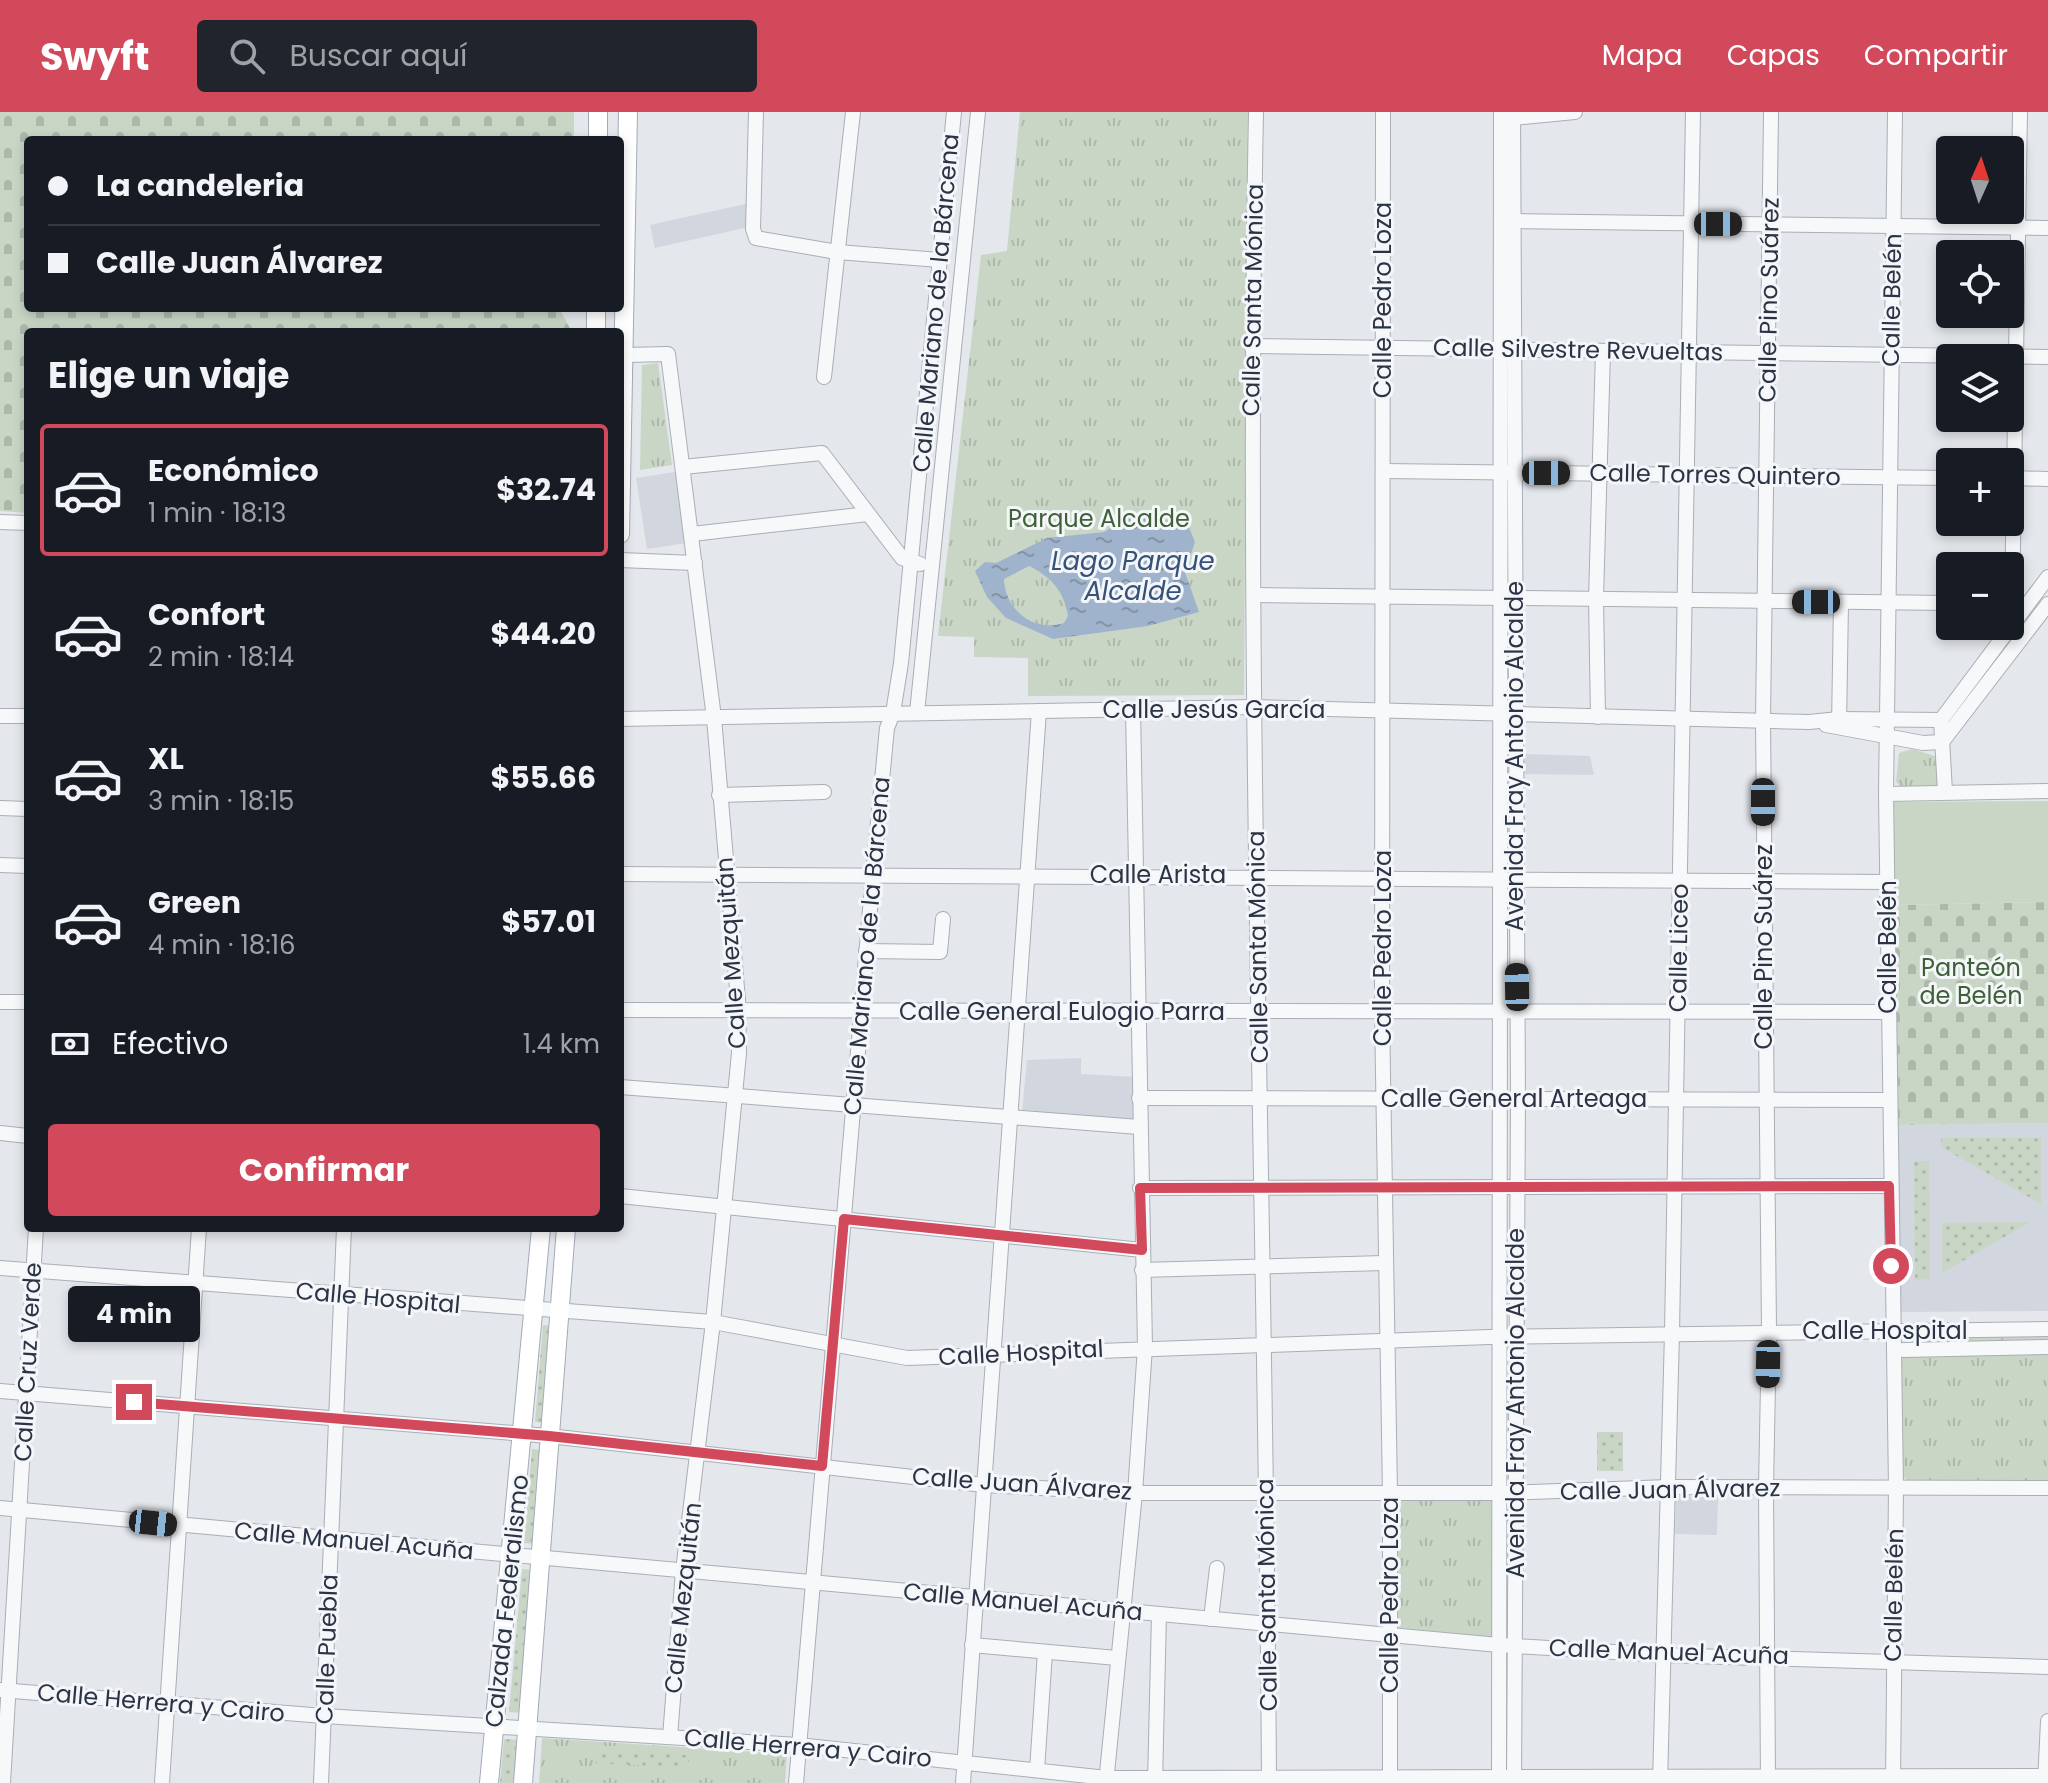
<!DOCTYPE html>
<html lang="es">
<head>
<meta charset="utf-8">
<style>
	:root { --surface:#171b24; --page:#20242c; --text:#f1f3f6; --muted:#9ea1a6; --line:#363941; --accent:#d1495b }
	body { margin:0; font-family:Poppins,sans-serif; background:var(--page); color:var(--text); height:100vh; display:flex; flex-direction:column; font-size:30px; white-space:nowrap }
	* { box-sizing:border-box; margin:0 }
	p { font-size:26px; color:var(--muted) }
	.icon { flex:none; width:44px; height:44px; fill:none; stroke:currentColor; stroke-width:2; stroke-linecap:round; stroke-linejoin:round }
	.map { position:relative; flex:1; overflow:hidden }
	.drawer { position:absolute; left:24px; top:216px; width:600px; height:904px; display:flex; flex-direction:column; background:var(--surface); border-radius:8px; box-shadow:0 4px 12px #0003 }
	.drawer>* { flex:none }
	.guide { position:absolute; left:24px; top:24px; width:600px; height:176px; border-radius:8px; box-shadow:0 4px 12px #0003; display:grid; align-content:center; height:176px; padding:0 24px; background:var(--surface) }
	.needle { width:52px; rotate:3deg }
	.fabs { position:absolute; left:1936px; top:24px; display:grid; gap:16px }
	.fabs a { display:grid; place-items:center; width:88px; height:88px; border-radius:8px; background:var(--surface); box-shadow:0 4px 12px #0003; font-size:40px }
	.end { position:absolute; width:36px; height:36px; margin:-18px; border:10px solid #d1495b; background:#fff; box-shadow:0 0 0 4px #fff }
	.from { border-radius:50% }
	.bubble { position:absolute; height:56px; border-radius:8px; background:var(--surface); box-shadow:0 4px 12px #0003; font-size:26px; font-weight:700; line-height:56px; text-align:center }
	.car { position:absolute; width:24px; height:48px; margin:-24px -12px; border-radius:10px; box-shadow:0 0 6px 2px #0007; background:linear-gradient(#222 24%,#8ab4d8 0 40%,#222 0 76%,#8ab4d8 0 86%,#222 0) }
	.guide b { display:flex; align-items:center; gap:28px; height:76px; font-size:30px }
	.guide b+b { border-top:2px solid var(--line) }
	.guide i { width:20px; height:20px; background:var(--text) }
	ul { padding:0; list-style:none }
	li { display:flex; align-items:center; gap:24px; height:132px; margin:0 16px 12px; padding:0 8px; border:4px solid transparent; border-radius:8px }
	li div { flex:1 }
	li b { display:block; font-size:30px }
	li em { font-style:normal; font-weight:700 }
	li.active { border-color:var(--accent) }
	li>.icon { width:72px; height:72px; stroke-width:1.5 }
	h2 { padding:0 24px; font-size:36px; line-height:96px }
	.pay { display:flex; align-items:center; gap:20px; height:88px; padding:0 24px; font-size:30px }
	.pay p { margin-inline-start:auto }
	.cta { display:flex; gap:16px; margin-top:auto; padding:16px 24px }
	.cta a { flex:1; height:92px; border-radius:8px; background:var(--accent); color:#fff; font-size:32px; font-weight:700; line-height:92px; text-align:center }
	header { display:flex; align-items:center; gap:48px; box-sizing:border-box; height:112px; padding:0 40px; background:var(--accent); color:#fff }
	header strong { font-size:38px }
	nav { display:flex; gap:44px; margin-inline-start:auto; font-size:28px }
	.search { width:560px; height:72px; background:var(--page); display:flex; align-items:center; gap:20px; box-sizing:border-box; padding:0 28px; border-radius:8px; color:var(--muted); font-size:30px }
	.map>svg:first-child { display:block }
</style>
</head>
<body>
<header>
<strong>Swyft</strong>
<div class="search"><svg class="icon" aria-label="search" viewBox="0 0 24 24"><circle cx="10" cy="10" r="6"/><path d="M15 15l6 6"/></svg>Buscar aquí</div>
<nav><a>Mapa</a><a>Capas</a><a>Compartir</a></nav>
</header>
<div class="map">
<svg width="2048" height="1671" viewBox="0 0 2048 1671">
	<defs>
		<pattern id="grass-tufts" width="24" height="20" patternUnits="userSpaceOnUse" patternTransform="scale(2)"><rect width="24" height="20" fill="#c9d6c5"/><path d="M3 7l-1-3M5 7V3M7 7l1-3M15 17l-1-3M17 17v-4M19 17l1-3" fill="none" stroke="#adb8ab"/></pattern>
		<pattern id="cemetery-stones" width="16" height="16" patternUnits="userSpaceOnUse" patternTransform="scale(2)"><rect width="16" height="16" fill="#c9d6c5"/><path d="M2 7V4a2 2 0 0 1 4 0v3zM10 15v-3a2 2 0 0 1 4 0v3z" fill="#adb8ab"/></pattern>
		<pattern id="garden-dots" width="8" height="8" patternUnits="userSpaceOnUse" patternTransform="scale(2)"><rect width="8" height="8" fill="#c9d6c5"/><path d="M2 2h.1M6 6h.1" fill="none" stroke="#adb8ab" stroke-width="1.8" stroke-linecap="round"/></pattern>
		<pattern id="water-ripples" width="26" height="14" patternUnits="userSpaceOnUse" patternTransform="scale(2)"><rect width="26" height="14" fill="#9fb4cc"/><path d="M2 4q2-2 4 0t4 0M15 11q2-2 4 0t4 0" fill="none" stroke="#8293a7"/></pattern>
	</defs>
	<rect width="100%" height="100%" fill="#e4e7ec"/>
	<g fill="#d2d6de">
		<path d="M750,91L749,115L655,136L650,113Z"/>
		<path d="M675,360L686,431L647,437L636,366Z"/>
		<path d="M1524,642L1590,644L1594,663L1524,662Z"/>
		<path d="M1081,946V962L1136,965V1010L1022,1001L1027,948Z"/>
		<path d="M2048,1011V1199L1899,1200L1897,1013Z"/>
		<path d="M1676,1384L1718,1385L1717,1423L1675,1422Z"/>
	</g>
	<g fill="url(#grass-tufts)">
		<path d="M1020,0H1248L1244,583L1028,584V546L974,545V525L938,524L981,143L1007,139Z"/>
		<path d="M658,251L672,353L640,358L642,253Z"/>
		<path d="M1912,637L1935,644L1939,652V674H1900L1896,670L1899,641Z"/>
		<path d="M2048,1224V1370H1909L1901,1362L1900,1236L1911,1227Z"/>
		<path d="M1400,1386H1498L1497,1526L1393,1515L1394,1391Z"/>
		<path d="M542,1626L787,1642L785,1671H539Z"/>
	</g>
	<g fill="url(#cemetery-stones)">
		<path d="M0,0H574V28H28V196H559L572,220H28V401L0,399Z"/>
		<path d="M2048,790V1011L1897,1013L1892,793Z"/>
	</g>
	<g fill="url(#garden-dots)">
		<path d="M1941,1026H2041V1092L1941,1035Z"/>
		<path d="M1914,1049H1929L1930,1167L1915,1168Z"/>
		<path d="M2030,1110L1942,1161V1111Z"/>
		<path d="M543,1213L555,1214L547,1311L535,1310Z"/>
		<rect x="1597" y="1320" width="26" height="39"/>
		<path d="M532,1337L544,1338L537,1432L524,1431Z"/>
		<path d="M522,1457L535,1458L523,1601L509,1600Z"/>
		<path d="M504,1627L521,1628L518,1671H500Z"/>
		<path d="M594,1638L688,1643V1656L593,1651Z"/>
	</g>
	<path fill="#c9d6c5" d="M2048,689V790L1892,793L1891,690Z"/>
	<path fill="url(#water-ripples)" fill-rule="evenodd" d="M1132,402L1188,413L1195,430L1185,460L1199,500L1148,514L1053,527L1006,506L987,485L975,459L985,450L996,451L1047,426L1104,420ZM1029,454C1051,465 1064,479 1068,504L1064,511C1034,521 1005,498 1004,467Z"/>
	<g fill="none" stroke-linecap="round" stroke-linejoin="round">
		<defs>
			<g id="minor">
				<path d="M756,0L753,117L756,126L837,140L940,148"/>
				<path d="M1256,0C1245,557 1266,1114 1269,1671"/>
				<path d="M1383,0L1382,901L1390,1381V1671"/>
				<path d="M1508,0L1513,6L1575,0"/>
				<path d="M1513,0L1518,987L1514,1671"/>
				<path d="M1514,109L2048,116"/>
				<path d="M1251,234L2048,245"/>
				<path d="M626,243L668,242L714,606L738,888L739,941L713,1210L683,1459L670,1625"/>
				<path d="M824,265L853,0"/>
				<path d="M683,355L822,341L902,446L920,452"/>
				<path d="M1383,359L1950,366"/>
				<path d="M2010,366L2048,367"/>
				<path d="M0,410L28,411"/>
				<path d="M692,422L868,402"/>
				<path d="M620,448L695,451"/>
				<path d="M1254,483L1950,491"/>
				<path d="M2012,492L2020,0"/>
				<path d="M917,601L978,0"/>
				<path d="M0,604H28"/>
				<path d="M1598,605L1596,487L1603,239"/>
				<path d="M620,607L1253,595L1809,610L1839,607L1941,608"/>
				<path d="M1826,613L1923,631L1942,630L2048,492"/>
				<path d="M1839,615L1841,490"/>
				<path d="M1945,680L1941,608L2048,465"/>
				<path d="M1886,682L2048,679"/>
				<path d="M719,683L824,680"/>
				<path d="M0,696L28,697"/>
				<path d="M0,753L28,754"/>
				<path d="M620,762L1887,770"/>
				<path d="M866,839L940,840L943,807"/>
				<path d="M0,890H28"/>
				<path d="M620,898L1888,900"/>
				<path d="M620,975L1139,1015"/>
				<path d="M1139,986L1889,988"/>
				<path d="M0,1021L28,1024"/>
				<path d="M1140,1076L1889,1074"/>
				<path d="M620,1084L1142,1138"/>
				<path d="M0,1156L713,1210L907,1246L1489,1225L2048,1217"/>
				<path d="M1142,1158L1384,1151"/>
				<path d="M1903,1238L2048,1235"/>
				<path d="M0,1279L549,1324L984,1373L1135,1381H1502L1669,1375L2048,1376"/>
				<path d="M0,1396L1499,1533L1663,1543L2048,1555"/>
				<path d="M1211,1507L1217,1456"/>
				<path d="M972,1533L1117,1546"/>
				<path d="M0,1578L324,1604L798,1633L1107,1666L2048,1664"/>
				<path d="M1037,1658L1045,1540"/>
				<path d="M3,1671L36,1116"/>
				<path d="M162,1671L199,1116"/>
				<path d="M321,1671L344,1116"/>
				<path d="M796,1671L873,762L887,616L893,601L901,551L954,0"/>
				<path d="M963,1671L1039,599"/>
				<path d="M1106,1671L1135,1381L1145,1235L1133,597"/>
				<path d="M1155,1671L1159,1502"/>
				<path d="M1499,1671L1501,0"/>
				<path d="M1660,1671L1672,1221L1693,0"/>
				<path d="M1768,1671L1766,1376L1769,1219L1763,609L1771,0"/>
				<path d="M1893,1671L1896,1376L1886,682L1895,0"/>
				<path d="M2045,1671L2048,1609"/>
			</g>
			<g id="major">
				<path d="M598,28V0"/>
				<path d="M596,220V196"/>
				<path d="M620,422L628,0"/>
				<path d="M489,1671L541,1116"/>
				<path d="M523,1671L566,1116"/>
			</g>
		</defs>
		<use href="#minor" stroke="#a9aeb7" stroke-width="16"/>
		<use href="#major" stroke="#a3abb8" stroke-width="20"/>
		<use href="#minor" stroke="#f7f8fa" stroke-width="14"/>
		<use href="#major" stroke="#fff" stroke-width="18"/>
	</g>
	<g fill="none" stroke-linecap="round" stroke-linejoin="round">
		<path stroke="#d1495b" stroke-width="10" d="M134,1290L549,1324L822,1354L844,1107L1142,1138L1140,1076L1889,1074L1891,1154"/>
	</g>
	<g text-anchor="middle" stroke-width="6" stroke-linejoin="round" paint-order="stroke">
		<g font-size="24" fill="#2b3445" stroke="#f4f6f9">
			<text transform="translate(1253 188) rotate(-89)" y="8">Calle Santa Mónica</text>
			<text transform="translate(1383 188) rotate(-90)" y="8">Calle Pedro Loza</text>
			<text transform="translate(1769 188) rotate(-89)" y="8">Calle Pino Suárez</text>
			<text transform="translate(1892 188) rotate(-89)" y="8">Calle Belén</text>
			<text transform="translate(936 191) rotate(-85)" y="8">Calle Mariano de la Bárcena</text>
			<text transform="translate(1578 238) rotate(1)" y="8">Calle Silvestre Revueltas</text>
			<text transform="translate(1715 363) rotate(1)" y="8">Calle Torres Quintero</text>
			<text x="1214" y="606">Calle Jesús García</text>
			<text transform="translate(1515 644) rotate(-90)" y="8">Avenida Fray Antonio Alcalde</text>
			<text x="1158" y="771">Calle Arista</text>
			<text transform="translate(867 834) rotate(-85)" y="8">Calle Mariano de la Bárcena</text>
			<text transform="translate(1258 835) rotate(-91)" y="8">Calle Santa Mónica</text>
			<text transform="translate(1764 835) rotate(-90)" y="8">Calle Pino Suárez</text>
			<text transform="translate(1888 835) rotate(-90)" y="8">Calle Belén</text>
			<text transform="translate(1383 836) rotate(-90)" y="8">Calle Pedro Loza</text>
			<text transform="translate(1679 836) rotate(-89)" y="8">Calle Liceo</text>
			<text transform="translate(731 841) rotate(-94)" y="8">Calle Mezquitán</text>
			<text x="1062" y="908">Calle General Eulogio Parra</text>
			<text x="1514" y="995">Calle General Arteaga</text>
			<text transform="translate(378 1186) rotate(5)" y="8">Calle Hospital</text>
			<text x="1885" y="1227">Calle Hospital</text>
			<text transform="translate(1021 1241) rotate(-3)" y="8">Calle Hospital</text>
			<text transform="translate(28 1250) rotate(-87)" y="8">Calle Cruz Verde</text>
			<text transform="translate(1516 1291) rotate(-90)" y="8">Avenida Fray Antonio Alcalde</text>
			<text transform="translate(1022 1372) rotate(4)" y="8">Calle Juan Álvarez</text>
			<text transform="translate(1670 1378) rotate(-1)" y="8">Calle Juan Álvarez</text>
			<text transform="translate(354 1429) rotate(5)" y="8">Calle Manuel Acuña</text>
			<text transform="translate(1267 1483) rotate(-91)" y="8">Calle Santa Mónica</text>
			<text transform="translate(1390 1483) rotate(-90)" y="8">Calle Pedro Loza</text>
			<text transform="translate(1894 1483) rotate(-89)" y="8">Calle Belén</text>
			<text transform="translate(683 1486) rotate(-84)" y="8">Calle Mezquitán</text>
			<text transform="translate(507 1489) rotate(-84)" y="8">Calzada Federalismo</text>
			<text transform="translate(1023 1490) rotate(5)" y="8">Calle Manuel Acuña</text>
			<text transform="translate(327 1537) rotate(-88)" y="8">Calle Puebla</text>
			<text transform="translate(1669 1540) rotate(2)" y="8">Calle Manuel Acuña</text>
			<text transform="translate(161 1591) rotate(5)" y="8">Calle Herrera y Cairo</text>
			<text transform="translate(808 1636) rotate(5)" y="8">Calle Herrera y Cairo</text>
		</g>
		<g font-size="24" fill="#3f6138" stroke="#f4f6f9">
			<text x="1099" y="415">Parque Alcalde</text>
			<text x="1971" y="864">Panteón<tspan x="1971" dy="28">de Belén</tspan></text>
		</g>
		<g font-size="26" font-style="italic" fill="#34527a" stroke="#f4f6f9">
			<text x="1133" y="458">Lago Parque<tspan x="1133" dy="30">Alcalde</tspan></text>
		</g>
	</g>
</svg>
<div class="fabs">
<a><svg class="needle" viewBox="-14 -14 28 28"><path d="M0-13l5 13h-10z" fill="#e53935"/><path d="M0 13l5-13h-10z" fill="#9ea1a6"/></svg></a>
<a><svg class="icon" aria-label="locate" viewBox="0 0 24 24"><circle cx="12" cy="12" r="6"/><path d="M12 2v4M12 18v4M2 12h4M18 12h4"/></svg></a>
<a><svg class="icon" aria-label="layers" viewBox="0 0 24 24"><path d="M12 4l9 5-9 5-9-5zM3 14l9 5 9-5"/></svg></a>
<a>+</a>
<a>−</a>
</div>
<i class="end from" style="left:1891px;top:1154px"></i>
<i class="end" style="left:134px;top:1290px"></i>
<div class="bubble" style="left:68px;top:1174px;width:132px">4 min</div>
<i class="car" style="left:1718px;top:112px;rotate:90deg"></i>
<i class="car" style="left:1546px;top:361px;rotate:90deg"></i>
<i class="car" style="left:1816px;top:490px;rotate:270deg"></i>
<i class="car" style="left:1763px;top:690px;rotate:180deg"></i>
<i class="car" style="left:1517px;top:875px;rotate:359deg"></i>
<i class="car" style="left:1768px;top:1252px;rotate:181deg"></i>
<i class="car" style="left:153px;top:1411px;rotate:96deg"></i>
<div class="guide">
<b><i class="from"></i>La candeleria</b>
<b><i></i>Calle Juan Álvarez</b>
</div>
<section class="drawer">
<h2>Elige un viaje</h2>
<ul>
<li class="active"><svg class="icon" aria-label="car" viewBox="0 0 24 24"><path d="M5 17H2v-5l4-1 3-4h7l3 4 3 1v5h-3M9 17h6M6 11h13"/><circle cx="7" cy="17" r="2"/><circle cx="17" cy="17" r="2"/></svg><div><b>Económico</b><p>1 min · 18:13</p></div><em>$32.74</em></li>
<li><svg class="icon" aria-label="car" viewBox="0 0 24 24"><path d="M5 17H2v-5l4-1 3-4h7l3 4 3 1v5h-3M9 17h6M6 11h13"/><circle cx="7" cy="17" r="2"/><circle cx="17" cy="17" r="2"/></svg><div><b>Confort</b><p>2 min · 18:14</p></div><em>$44.20</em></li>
<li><svg class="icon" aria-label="car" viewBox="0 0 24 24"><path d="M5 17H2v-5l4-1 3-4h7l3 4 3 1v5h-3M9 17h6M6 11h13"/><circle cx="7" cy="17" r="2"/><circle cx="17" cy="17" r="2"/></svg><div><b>XL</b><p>3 min · 18:15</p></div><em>$55.66</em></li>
<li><svg class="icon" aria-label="car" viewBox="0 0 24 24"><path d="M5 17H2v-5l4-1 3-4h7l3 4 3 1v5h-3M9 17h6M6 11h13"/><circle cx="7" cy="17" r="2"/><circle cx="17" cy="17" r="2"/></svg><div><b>Green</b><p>4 min · 18:16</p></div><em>$57.01</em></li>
</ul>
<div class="pay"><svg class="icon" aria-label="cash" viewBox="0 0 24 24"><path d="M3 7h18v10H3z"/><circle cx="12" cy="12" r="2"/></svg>Efectivo<p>1.4 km</p></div>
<div class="cta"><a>Confirmar</a></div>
</section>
</div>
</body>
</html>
